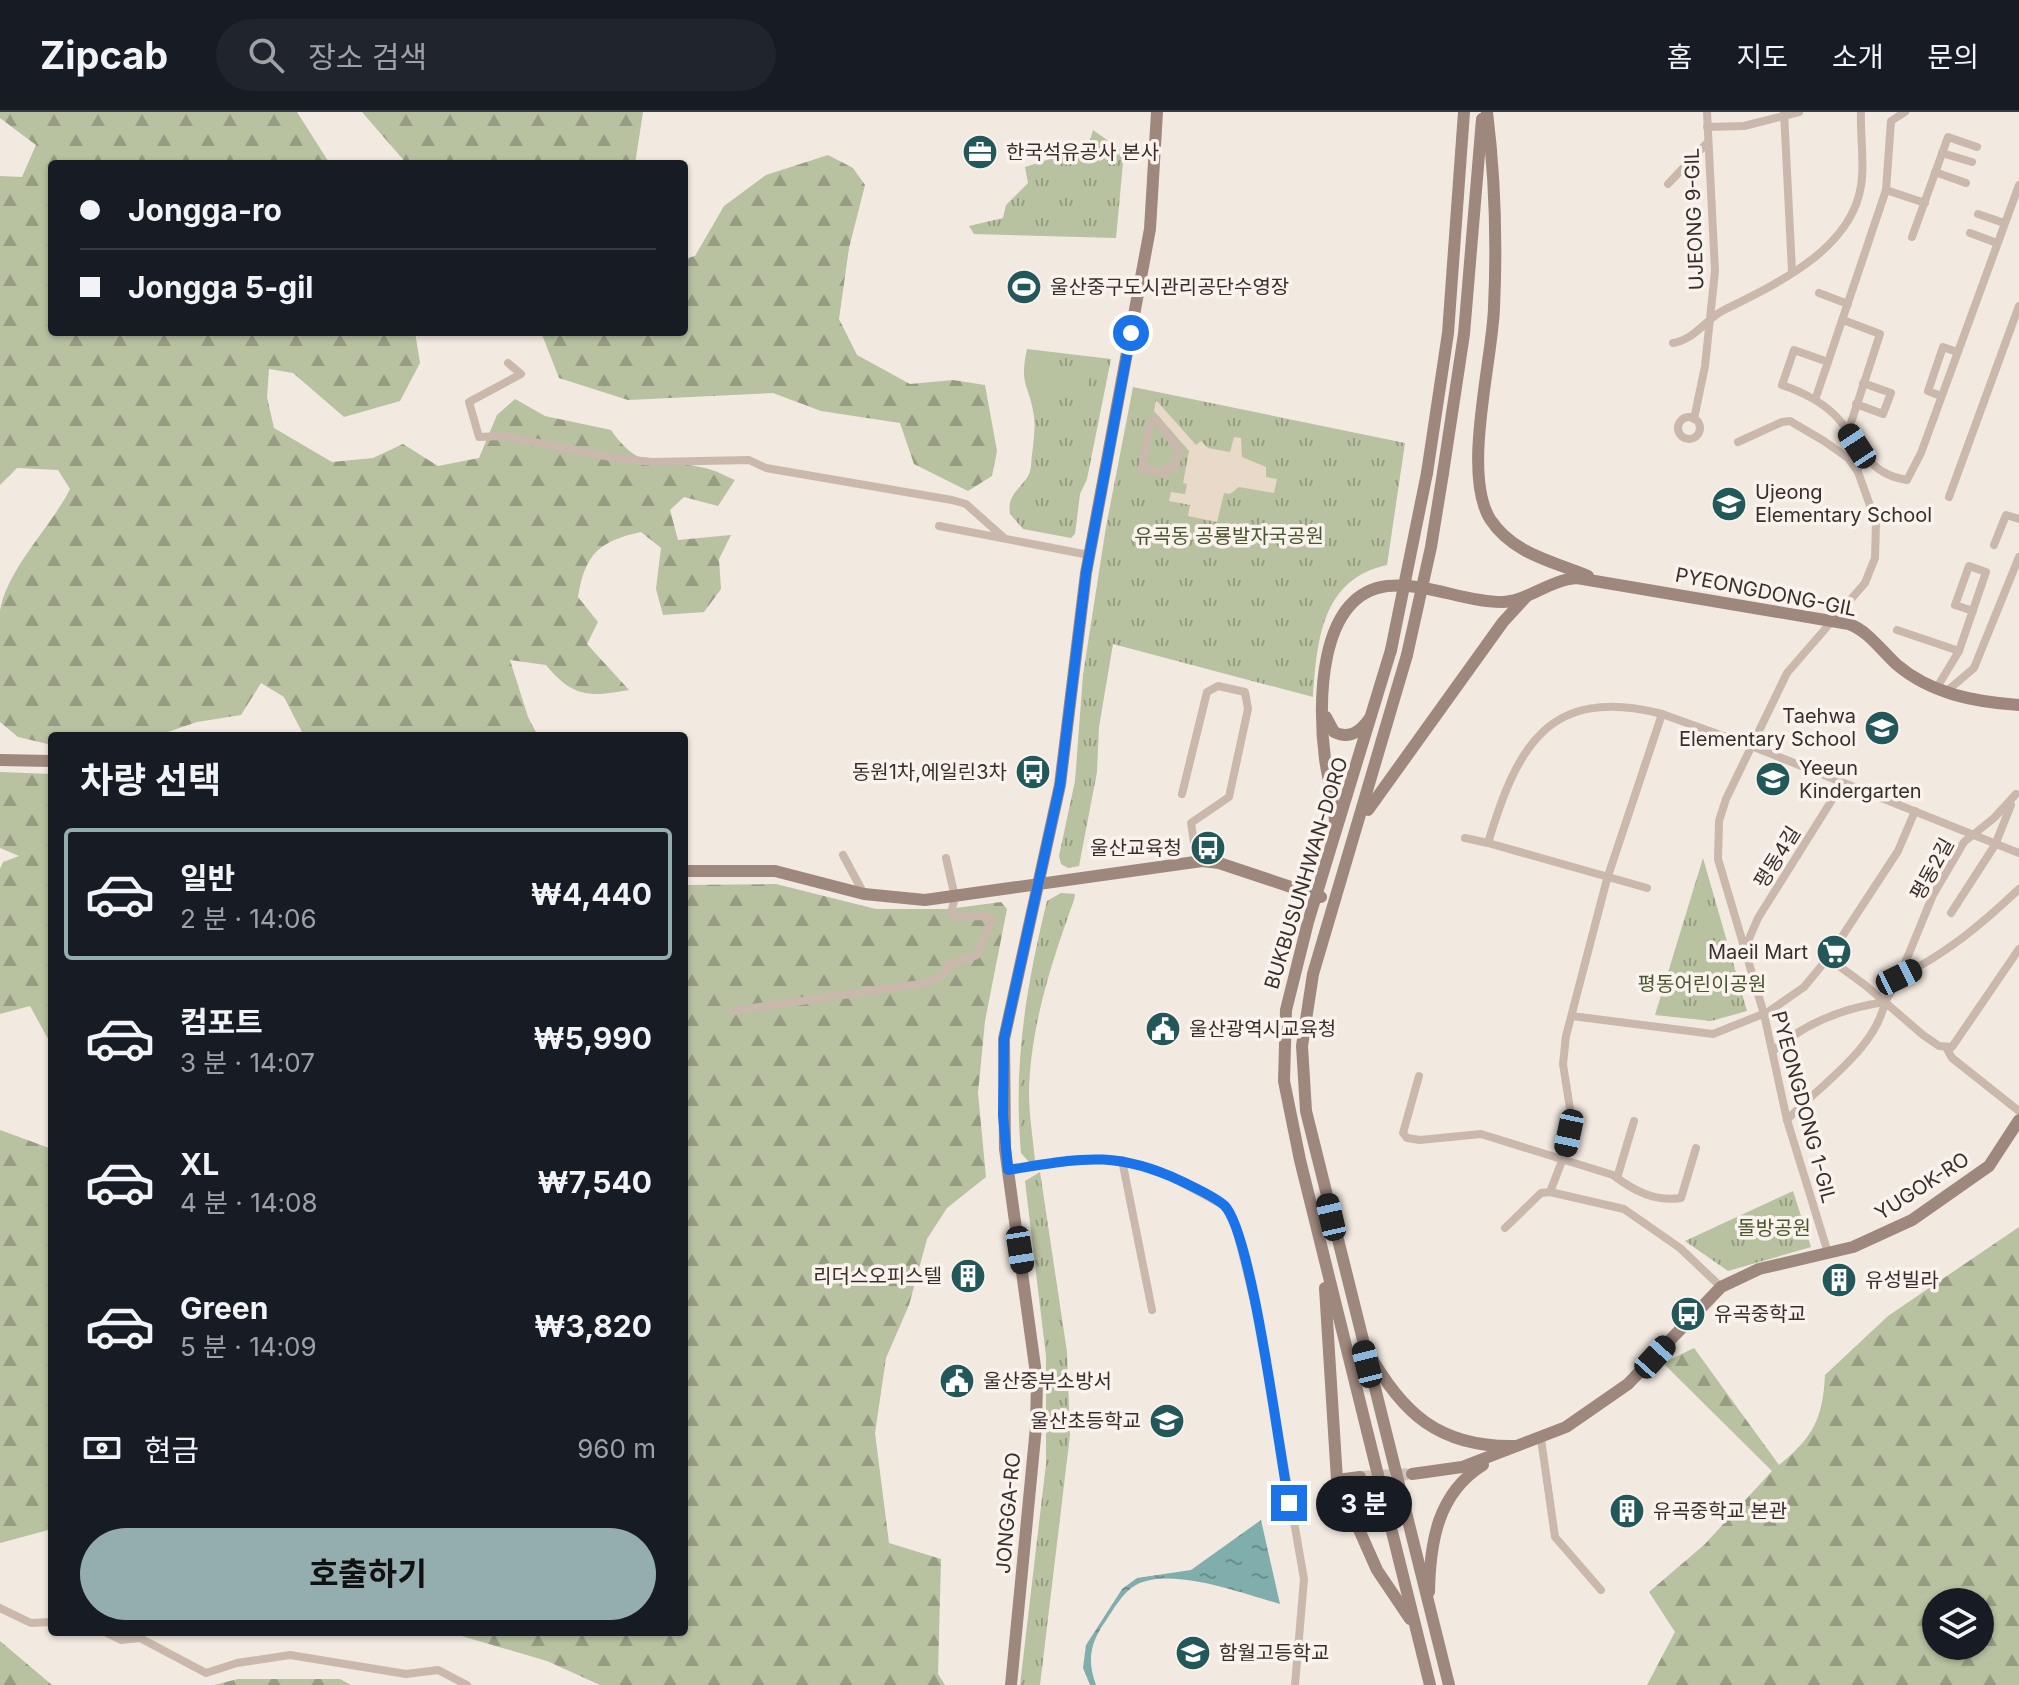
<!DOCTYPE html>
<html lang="ko">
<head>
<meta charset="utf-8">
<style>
	:root { --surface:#171b24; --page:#20242c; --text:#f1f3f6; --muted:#9ea1a6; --line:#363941; --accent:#94adaf }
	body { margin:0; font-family:Inter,"Noto Sans KR",sans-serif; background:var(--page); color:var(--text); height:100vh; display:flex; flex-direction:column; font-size:30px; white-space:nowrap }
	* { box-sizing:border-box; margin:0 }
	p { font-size:26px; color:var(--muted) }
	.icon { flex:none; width:44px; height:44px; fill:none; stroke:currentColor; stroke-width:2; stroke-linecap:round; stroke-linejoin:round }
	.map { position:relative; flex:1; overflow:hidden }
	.sheet { position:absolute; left:48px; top:620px; width:640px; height:904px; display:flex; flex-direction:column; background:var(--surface); border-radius:8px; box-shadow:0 2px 6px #0004 }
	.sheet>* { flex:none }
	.hud { position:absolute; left:48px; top:48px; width:640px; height:176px; border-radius:8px; box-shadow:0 2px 6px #0004; display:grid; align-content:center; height:176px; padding:0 32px; background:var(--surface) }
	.fabs { position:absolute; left:1922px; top:1476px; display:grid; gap:16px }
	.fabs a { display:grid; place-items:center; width:72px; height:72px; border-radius:50%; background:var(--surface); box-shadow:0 2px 6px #0004; font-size:40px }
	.end { position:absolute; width:36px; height:36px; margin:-18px; border:10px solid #1a73e8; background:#fff; box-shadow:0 0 0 4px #fff }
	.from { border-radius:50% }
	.bubble { position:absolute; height:56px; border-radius:28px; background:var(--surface); box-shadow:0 2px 6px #0004; font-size:26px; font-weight:700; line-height:56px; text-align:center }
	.car { position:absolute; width:24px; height:48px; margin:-24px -12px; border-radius:10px; box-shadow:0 0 6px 2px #0007; background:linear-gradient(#222 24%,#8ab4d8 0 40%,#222 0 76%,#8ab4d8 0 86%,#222 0) }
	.hud b { display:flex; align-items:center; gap:28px; height:76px; font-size:30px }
	.hud b+b { border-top:2px solid var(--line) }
	.hud i { width:20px; height:20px; background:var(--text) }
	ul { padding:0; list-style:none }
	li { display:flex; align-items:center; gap:24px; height:132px; margin:0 16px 12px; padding:0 16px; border:4px solid transparent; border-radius:8px }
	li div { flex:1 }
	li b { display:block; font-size:30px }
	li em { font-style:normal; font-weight:700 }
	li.selected { border-color:var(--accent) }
	li>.icon { width:72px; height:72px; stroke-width:1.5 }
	h2 { padding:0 32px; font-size:36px; line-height:96px }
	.pay { display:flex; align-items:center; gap:20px; height:88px; padding:0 32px; font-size:30px }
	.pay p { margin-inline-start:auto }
	.cta { display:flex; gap:16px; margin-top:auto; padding:16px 32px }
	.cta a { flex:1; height:92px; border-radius:48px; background:var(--accent); color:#111; font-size:32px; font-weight:700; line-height:92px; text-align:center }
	header { display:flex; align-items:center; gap:48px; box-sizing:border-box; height:112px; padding:0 40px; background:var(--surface); border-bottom:2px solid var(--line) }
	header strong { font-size:38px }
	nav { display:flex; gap:44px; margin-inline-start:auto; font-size:28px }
	.search { width:560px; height:72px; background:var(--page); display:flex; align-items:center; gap:20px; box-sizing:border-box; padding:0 28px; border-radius:44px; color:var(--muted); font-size:30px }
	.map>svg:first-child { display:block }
</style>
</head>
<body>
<header>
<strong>Zipcab</strong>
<div class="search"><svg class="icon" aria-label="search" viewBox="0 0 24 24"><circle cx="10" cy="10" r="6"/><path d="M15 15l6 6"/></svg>장소 검색</div>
<nav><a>홈</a><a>지도</a><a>소개</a><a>문의</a></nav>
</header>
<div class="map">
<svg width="2019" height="1573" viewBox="0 0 2019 1573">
	<defs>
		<pattern id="forest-firs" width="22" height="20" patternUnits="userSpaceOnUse" patternTransform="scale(2)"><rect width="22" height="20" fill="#b8c1a0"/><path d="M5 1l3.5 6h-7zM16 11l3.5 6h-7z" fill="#979d83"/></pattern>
		<pattern id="park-tufts" width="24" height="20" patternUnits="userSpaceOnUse" patternTransform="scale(2)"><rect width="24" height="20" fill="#b8c1a0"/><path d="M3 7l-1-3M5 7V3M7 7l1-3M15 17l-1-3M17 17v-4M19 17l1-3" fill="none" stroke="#979d83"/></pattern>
		<pattern id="water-ripples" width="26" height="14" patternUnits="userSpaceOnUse" patternTransform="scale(2)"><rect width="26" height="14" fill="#80aead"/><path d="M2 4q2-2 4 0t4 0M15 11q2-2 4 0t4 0" fill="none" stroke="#6a8e8d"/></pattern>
	</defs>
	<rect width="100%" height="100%" fill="#f2e9e0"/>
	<g fill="url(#forest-firs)" fill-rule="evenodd">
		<path d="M0,0H297L330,52H52V220H415L420,251L400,289L344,305L293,261L269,257L267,285L274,316L332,350L373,346L403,332L438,354L479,346L497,303L515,287L545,304L611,318C641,362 662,346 705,356C715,358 725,364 735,368L718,394L684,385L670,398L678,428L731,423L719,447L721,477L704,500L663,503L656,477L661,436L641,420C599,429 585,442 578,485L598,510L587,532L629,578C590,585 573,586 546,553L510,548L528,605L538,624H304L284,585L261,571L241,603L197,610L156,624H52V633L18,625L0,610C0,575 0,534 0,499C7,457 51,415 70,377L58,358L17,356L0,373V64L22,65L36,33L0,6Z"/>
		<path d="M362,0H643L635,52H407Z"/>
		<path d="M828,43L853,56L865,73L849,136L839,207L857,243L910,272L953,268L985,273L997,339L992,364L968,379L914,352L900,311L821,299L773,281L628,288L559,266L541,220H684V147L695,144L724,94L766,63Z"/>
		<path d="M0,660L52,662V934L30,894L0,902V757L3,750L19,744L0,736Z"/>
		<path d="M776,772L876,797H948L1001,790L1007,797L985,909L978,981L986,1065L947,1096L927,1127L909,1193L886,1246L875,1321L889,1431L941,1447L938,1562L945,1573H600L547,1549L448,1520H684V773Z"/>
		<path d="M0,1018L52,1037V1417L0,1431Z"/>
		<path d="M2019,1115V1573H1647L1675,1520L1649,1480L1704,1433L1772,1359L1663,1251L1694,1236L1779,1353C1813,1326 1823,1306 1825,1263L1888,1204ZM1936,1490H1980V1534H1936Z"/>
		<path d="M0,1529L52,1573H53H0Z"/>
		<path d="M238,1567H340L351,1573H214Z"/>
	</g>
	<g fill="url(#park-tufts)">
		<path d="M1093,18L1124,40L1116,126L974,122L969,114L1003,106L1006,93L1028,71L1025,55L1088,35Z"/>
		<path d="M1027,237L1111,247L1087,367L1080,382L1075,422L1071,426L1023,417L1010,402C1006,377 1029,375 1031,354C1032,338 1036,319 1034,304C1029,271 1019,275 1027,237Z"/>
		<path d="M1133,275L1405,331L1387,453C1321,467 1317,530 1313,585L1113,532L1099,615L1097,660L1079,754L1068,756L1061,752L1059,744L1075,669L1083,563L1106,415Z"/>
		<path d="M1703,746L1747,899L1711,909L1655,903Z"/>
		<path d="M1061,781L1075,782L1074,788C1052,849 1030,915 1029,981C1029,1003 1033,1026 1035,1049L1029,1050L1021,1041C1013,953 1026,875 1047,789Z"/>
		<path d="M1040,1060L1067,1240L1070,1323L1040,1573H1020L1046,1352V1244L1025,1069Z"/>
		<path d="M1793,1079L1811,1135L1728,1159L1685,1129Z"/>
	</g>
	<path fill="#b8c1a0" d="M1037,251L1091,258L1086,286L1032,278Z"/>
	<path fill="#e9d9c8" d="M1156,288L1196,333L1201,329L1208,336L1230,340L1234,325L1241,326L1242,345L1266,355V365L1277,367L1274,381L1239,375L1230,382L1224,381L1217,410L1188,404L1190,393L1169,389L1171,380L1185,382L1187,372L1183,371L1189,339L1154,299Z"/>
	<path fill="url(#water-ripples)" d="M1261,1408L1280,1492C1244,1482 1171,1454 1136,1473C1123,1480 1113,1498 1105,1510C1090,1531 1087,1549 1096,1573H1090L1083,1556L1086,1533L1122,1477L1137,1466L1191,1458Z"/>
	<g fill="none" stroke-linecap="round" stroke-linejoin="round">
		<path stroke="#cdc4bc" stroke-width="12" stroke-dasharray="12 6" stroke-linecap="butt" d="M1360,1365L1412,1362"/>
		<g stroke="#cab8ac" stroke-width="8">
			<path d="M1784,0L1792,159"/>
			<path d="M1707,15L1744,14L1799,0"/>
			<path d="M1942,41L1972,50"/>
			<path d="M1935,60L1966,71"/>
			<path d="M1668,72L1708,30"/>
			<path d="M1886,78L1925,91"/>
			<path d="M1978,102L2004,111"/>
			<path d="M1970,121L1997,131"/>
			<path d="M1912,125L1948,25L1977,35"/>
			<path d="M1819,181L1848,192"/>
			<path d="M1843,208L1880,222L1848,320"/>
			<path d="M1673,231C1694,228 1706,207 1724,198C1776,172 1851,138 1861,74C1865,51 1860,24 1861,0"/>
			<path d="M1828,250L1886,78L1891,9L1905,0"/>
			<path d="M508,251L521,262L469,290L479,325L503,324L615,346L652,350L749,348L766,356L952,388L966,392L1003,425"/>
			<path d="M1941,284L1928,279L1943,235L1957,240"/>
			<path d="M1816,285L1828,250L1794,238L1782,273C1823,287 1857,311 1858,358"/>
			<path d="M1856,292L1883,302L1891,281L1863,271"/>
			<circle cx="1689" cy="316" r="11"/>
			<path d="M1156,307L1179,338L1175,355L1168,354L1166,362L1142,357L1150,312Z"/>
			<path d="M1694,307L1705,254L1715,159L1707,0"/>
			<path d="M1738,330L1782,310L1790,309L1824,329L1848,346L1858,360L1876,410L1875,446L1865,471L1787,561L1726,687L1719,709L1718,747L1764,902L1787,1008L1828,1141"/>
			<path d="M1857,334C1873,354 1882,364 1907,368L1921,341L2019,73"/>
			<path d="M1949,385L2019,194"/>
			<path d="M939,414L1089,443"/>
			<path d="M1994,433L2006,403L2019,407"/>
			<path d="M1897,518L1959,539"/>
			<path d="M1936,577L1959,539L1986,460L1969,454L1955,493L1973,499"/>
			<path d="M1947,579L1974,556L2019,445"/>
			<path d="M1182,682L1207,580L1218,574L1245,580L1248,597L1229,685L1191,711L1197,750"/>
			<path d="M1465,726L1488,731"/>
			<path d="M843,743L864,782"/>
			<path d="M1647,776L1488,731C1517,635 1548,573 1662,602"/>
			<path d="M1951,801L1995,733L2011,693"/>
			<path d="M1745,836L1758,806L1842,672"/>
			<path d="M1828,846L1865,873L1923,923L1939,934L1952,935L2019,837"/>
			<path d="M1899,865C1946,842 1981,813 2019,777"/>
			<path d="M732,899L927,871L944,862L947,854L977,843L992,808L986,804L954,805L951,801L955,785L946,746"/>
			<path d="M1572,904L1713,922L1768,900L1804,875L1828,846L1898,739L1915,699"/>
			<path d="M1946,935L1952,946L2019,999"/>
			<path d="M1773,939C1805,911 1843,896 1885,890"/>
			<path d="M1419,964L1403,1021L1407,1026L1420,1028L1481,1022L1613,1063C1634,1079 1655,1090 1681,1086L1696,1036"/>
			<path d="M1787,1008C1820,973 1875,938 1885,890L1898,868L1933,783L1964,730L1994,706L2016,682"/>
			<path d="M1122,1048L1152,1198"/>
			<path d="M1008,1058L1078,1047L1122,1048L1162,1060L1225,1094L1236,1116L1259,1209L1304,1467L1295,1573"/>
			<path d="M1617,1066L1634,1009"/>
			<path d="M1550,1080L1624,1097L1680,1136L1721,1175"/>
			<path d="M1505,1116L1541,1081L1550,1080L1565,1041L1571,1003L1563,952L1566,924L1607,767L1662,602L1754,635L2019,741"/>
			<path d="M1541,1327L1555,1425L1601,1478"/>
			<path d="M0,1496L31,1511L52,1510"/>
			<path d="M89,1520H95"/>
			<path d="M105,1520L121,1528L140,1526L206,1561L237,1551L290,1543L406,1562L438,1558L467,1573"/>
		</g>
		<g stroke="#9e877d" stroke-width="12">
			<path d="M1487,0C1495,65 1497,131 1494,196C1492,251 1462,361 1490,407C1513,442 1552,449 1588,464"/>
			<path d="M1427,361L1448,221L1464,0"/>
			<path d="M1443,361L1464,222L1482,7"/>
			<path d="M1391,538L1308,810L1286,898L1284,969L1300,1048L1430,1573"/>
			<path d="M1407,543L1313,862L1302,934L1306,999L1449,1573"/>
			<path d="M1326,605L1334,620C1350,628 1361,619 1370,606"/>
			<path d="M0,648L52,649"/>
			<path d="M1368,698L1503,510L1526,485"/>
			<path d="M1335,713C1335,689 1328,669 1325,647C1318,594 1317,483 1387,474C1427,470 1463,490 1502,490C1526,490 1549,468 1577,466L1849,512C1868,519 1881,538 1896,552C1931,582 1975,590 2019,593"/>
			<path d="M684,759H775L864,782L925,788L1202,749L1219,751L1321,785"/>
			<path d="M1325,1176L1337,1368L1377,1458L1410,1507"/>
			<path d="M1367,1238C1402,1302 1440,1336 1516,1334"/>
			<path d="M1412,1362L1462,1355L1566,1315L1628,1272L1721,1175L1759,1157L1853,1135L1912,1108L1989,1054L2019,1008"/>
			<path d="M1337,1368L1360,1365"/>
			<path d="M1429,1480C1430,1429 1438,1381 1483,1353"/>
			<path d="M1011,1573L1036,1315L1037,1269L1005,1037L1004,927L1060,673L1086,461L1150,117L1157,0"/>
		</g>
		<g stroke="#9e877d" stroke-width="12">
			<path d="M1391,538L1427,361"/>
			<path d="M1407,543L1431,435L1443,361"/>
		</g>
	</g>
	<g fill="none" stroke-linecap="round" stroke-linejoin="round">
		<path stroke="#1a73e8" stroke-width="10" d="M1131,221L1086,461L1060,673L1004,927L1003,1003L1008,1058C1079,1047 1113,1037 1181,1069C1195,1076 1212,1083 1224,1093C1252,1119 1279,1340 1289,1391"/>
	</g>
	<defs>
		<symbol id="office-disc" viewBox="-11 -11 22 22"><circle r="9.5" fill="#225859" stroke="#faf3ed"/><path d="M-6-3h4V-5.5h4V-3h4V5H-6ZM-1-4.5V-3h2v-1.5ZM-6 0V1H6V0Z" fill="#fff"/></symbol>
		<symbol id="stadium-disc" viewBox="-11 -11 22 22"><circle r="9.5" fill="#225859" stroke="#faf3ed"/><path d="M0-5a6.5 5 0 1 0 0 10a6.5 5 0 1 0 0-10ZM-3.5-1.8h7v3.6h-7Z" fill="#fff"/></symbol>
		<symbol id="school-disc" viewBox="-11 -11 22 22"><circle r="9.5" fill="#225859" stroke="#faf3ed"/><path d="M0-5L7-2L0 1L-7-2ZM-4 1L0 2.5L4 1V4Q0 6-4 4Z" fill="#fff"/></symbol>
		<symbol id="bus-disc" viewBox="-11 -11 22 22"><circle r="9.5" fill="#225859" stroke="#faf3ed"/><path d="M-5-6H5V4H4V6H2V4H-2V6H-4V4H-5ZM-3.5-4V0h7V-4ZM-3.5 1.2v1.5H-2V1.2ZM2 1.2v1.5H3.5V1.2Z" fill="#fff"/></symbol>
		<symbol id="supermarket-disc" viewBox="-11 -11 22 22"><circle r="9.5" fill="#225859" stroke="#faf3ed"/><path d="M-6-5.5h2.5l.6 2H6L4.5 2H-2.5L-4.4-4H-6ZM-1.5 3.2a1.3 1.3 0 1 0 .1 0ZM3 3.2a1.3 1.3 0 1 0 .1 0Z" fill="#fff"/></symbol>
		<symbol id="civic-disc" viewBox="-11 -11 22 22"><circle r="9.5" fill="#225859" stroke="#faf3ed"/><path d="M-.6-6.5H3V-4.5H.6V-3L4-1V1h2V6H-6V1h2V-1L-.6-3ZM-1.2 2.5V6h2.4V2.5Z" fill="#fff"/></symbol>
		<symbol id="building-disc" viewBox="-11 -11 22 22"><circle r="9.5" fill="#225859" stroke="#faf3ed"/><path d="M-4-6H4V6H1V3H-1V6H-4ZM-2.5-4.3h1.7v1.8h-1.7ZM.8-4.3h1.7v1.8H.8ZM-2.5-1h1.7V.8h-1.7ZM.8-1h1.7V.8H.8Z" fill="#fff"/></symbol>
	</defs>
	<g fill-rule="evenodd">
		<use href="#office-disc" x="960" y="20" width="40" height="40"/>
		<use href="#stadium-disc" x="1004" y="155" width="40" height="40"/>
		<use href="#school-disc" x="1709" y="372" width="40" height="40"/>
		<use href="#school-disc" x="1862" y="596" width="40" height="40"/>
		<use href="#bus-disc" x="1013" y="640" width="40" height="40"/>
		<use href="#school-disc" x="1753" y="647" width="40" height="40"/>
		<use href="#bus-disc" x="1188" y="716" width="40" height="40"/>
		<use href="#supermarket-disc" x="1814" y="820" width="40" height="40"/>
		<use href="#civic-disc" x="1143" y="897" width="40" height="40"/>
		<use href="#building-disc" x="948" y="1144" width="40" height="40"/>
		<use href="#building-disc" x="1819" y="1148" width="40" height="40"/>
		<use href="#bus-disc" x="1668" y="1182" width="40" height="40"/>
		<use href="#civic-disc" x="937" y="1249" width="40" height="40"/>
		<use href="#school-disc" x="1147" y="1289" width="40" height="40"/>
		<use href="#building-disc" x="1607" y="1379" width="40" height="40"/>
		<use href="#school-disc" x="1173" y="1521" width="40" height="40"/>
	</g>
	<g text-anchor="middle" stroke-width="7" stroke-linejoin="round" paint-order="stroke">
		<g font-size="20" fill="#392e2b" stroke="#faf3ed" text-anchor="start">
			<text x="1006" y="47">한국석유공사 본사</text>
			<text x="1050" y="182">울산중구도시관리공단수영장</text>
			<text x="1755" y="387">Ujeong<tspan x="1755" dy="23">Elementary School</tspan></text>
			<text x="1856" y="611" text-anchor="end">Taehwa<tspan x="1856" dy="23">Elementary School</tspan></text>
			<text x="1799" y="663">Yeeun<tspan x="1799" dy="23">Kindergarten</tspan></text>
			<text x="1007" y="667" text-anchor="end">동원1차,에일린3차</text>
			<text x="1182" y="743" text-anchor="end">울산교육청</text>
			<text x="1808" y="847" text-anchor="end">Maeil Mart</text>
			<text x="1189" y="924">울산광역시교육청</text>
			<text x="942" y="1171" text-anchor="end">리더스오피스텔</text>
			<text x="1865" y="1175">유성빌라</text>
			<text x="1714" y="1209">유곡중학교</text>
			<text x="983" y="1276">울산중부소방서</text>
			<text x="1141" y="1316" text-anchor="end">울산초등학교</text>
			<text x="1653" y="1406">유곡중학교 본관</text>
			<text x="1219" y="1548">함월고등학교</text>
		</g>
		<g font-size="20" fill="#392e2b" stroke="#faf3ed">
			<text transform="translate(1694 107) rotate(-92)" y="7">UJEONG 9-GIL</text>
			<text transform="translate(1766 480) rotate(11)" y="7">PYEONGDONG-GIL</text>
			<text transform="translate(1777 745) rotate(-58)" y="7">평동4길</text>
			<text transform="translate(1932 757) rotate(-61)" y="7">평동2길</text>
			<text transform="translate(1306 761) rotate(-73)" y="7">BUKBUSUNHWAN-DORO</text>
			<text transform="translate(1804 995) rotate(75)" y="7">PYEONGDONG 1-GIL</text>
			<text transform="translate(1922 1074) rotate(-33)" y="7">YUGOK-RO</text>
			<text transform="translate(1008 1401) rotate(-85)" y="7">JONGGA-RO</text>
		</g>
		<g font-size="20" fill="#4a562f" stroke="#faf3ed">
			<text x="1229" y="431">유곡동 공룡발자국공원</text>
			<text x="1702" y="879">평동어린이공원</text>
			<text x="1774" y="1123">돌방공원</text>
		</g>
	</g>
</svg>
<div class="fabs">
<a><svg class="icon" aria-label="layers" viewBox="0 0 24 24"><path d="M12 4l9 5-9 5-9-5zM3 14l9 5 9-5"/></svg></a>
</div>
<i class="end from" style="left:1131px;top:221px"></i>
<i class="end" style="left:1289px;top:1391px"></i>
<div class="bubble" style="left:1316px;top:1364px;width:96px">3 분</div>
<i class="car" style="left:1857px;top:334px;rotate:327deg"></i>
<i class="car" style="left:1899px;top:865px;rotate:64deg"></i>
<i class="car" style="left:1569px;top:1021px;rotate:192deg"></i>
<i class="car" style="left:1331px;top:1105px;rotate:347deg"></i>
<i class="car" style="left:1020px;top:1138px;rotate:171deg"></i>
<i class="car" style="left:1655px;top:1245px;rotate:42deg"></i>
<i class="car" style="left:1367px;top:1252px;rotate:346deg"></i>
<div class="hud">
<b><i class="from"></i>Jongga-ro</b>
<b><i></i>Jongga 5-gil</b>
</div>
<section class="sheet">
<h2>차량 선택</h2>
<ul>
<li class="selected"><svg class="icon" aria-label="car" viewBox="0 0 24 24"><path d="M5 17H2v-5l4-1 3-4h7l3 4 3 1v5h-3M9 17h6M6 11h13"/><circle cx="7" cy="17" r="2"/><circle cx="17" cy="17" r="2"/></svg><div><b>일반</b><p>2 분 · 14:06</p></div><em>₩4,440</em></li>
<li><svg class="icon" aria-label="car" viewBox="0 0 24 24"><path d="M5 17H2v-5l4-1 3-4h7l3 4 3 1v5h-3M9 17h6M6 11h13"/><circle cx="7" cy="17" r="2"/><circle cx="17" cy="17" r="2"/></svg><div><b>컴포트</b><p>3 분 · 14:07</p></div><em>₩5,990</em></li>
<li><svg class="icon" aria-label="car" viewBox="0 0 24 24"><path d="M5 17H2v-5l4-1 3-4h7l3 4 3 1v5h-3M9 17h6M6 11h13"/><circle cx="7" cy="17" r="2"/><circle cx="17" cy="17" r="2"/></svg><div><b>XL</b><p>4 분 · 14:08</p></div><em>₩7,540</em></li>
<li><svg class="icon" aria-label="car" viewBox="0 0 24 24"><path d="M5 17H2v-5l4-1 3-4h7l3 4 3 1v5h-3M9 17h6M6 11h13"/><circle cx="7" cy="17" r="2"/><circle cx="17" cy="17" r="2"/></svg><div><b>Green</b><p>5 분 · 14:09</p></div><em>₩3,820</em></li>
</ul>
<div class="pay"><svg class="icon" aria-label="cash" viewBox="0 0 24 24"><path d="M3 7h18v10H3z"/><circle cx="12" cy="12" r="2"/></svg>현금<p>960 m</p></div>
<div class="cta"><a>호출하기</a></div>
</section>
</div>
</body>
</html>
